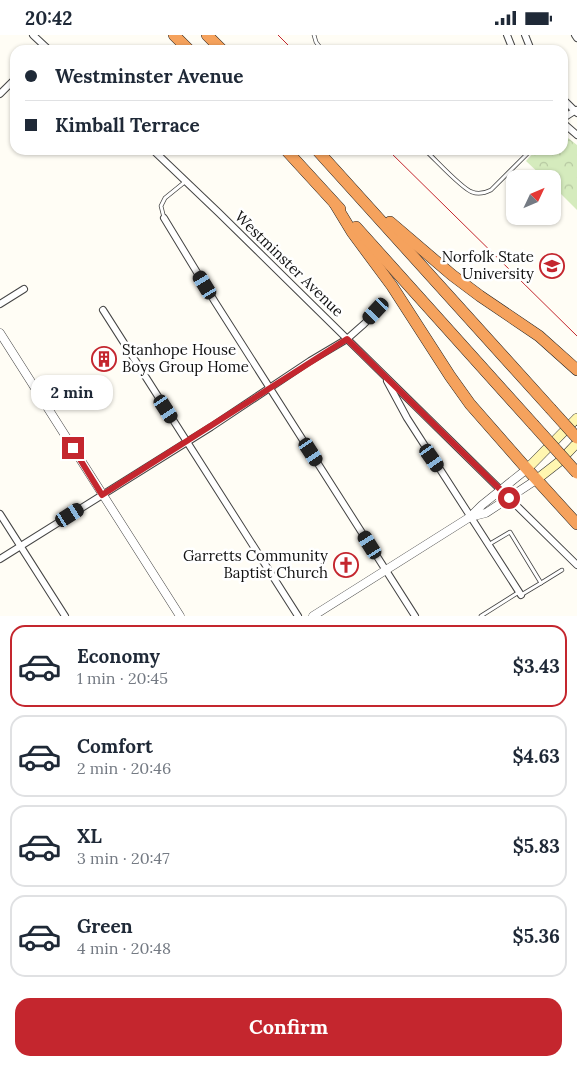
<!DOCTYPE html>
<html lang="en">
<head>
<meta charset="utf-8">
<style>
	:root { --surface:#fff; --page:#f6f6f7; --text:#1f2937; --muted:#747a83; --line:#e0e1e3; --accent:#c4262e }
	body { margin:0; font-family:Lora,serif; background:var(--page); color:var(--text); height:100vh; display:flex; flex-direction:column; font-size:19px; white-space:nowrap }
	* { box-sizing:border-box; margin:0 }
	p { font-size:16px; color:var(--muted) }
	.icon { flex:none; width:28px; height:28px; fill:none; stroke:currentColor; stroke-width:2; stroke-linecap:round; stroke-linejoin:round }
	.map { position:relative; height:581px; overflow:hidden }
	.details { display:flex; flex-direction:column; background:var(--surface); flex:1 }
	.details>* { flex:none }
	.banner { position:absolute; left:10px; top:10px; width:558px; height:110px; border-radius:15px; box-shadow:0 1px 4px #0004; display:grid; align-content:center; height:110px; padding:0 15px; background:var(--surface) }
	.needle { width:32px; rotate:46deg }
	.buttons { position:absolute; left:506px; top:135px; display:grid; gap:10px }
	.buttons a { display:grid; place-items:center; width:55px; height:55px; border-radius:10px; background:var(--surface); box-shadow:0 1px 4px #0004; font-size:25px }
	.end { position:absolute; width:22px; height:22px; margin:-11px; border:6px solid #c4262e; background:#fff; box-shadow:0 0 0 2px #fff }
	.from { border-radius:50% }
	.bubble { position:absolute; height:35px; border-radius:15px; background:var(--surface); box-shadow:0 1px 4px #0004; font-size:16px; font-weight:700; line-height:35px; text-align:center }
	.car { position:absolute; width:15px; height:30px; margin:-15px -8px; border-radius:6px; box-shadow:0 0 4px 1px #0007; background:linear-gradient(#222 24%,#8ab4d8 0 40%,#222 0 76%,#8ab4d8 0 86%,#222 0) }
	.banner b { display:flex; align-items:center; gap:18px; height:48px; font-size:19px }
	.banner b+b { border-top:1px solid var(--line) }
	.banner i { width:12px; height:12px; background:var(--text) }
	ul { padding:9px 0 0; list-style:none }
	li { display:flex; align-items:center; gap:15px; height:82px; margin:0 10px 8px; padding:0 5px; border:2px solid var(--line); border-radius:15px }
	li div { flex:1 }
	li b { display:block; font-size:19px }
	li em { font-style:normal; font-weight:700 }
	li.on { border-color:var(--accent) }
	li>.icon { width:45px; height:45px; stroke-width:1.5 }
	.cta { display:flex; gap:10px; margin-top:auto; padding:10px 15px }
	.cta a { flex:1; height:58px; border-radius:15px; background:var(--accent); color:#fff; font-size:20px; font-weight:700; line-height:58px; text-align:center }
	.status { display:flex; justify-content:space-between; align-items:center; height:35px; padding:0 25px; background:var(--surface); direction:ltr }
	.status svg { height:14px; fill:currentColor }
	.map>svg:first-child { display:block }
</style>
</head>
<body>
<div class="status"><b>20:42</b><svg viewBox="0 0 49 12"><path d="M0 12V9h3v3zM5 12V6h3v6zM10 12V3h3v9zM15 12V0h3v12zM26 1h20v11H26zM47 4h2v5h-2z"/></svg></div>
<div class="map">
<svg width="577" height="581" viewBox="0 0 577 581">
	<defs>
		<pattern id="park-crowns" width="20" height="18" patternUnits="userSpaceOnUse" patternTransform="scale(1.25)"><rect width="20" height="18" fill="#d5ebbd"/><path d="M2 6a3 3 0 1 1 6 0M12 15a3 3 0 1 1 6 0" fill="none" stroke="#b6c8a1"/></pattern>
	</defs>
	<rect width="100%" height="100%" fill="#fffdf5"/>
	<path fill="url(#park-crowns)" d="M563,99L577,110V175L553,151L552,144H545L526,126L536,115H562Z"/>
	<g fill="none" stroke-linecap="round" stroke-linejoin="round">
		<defs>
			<g id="service">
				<path d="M314,0L316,7L322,15"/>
				<path d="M425,115C435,124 462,154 472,157C479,160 485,158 491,155L531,115"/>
				<path d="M164,183L161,171L165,163L186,146"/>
				<path d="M488,510L510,497L541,548L521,560"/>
				<path d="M541,548L562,535"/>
				<path d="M481,581L519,557"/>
			</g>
			<g id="minor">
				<path d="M33,0L49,15"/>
				<path d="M507,0L513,15"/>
				<path d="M525,0L531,15"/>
				<path d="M575,0L577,3"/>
				<path d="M0,59L15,44"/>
				<path d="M562,63L577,78"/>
				<path d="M562,84L576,75"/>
				<path d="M562,87L577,100"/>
				<path d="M153,115L219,178L577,530"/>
				<path d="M164,183L215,267L415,581"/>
				<path d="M0,269L24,254"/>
				<path d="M103,275L298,581"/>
				<path d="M387,346L407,383L521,560"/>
				<path d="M0,479L65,581"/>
				<path d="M0,524L211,392L310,326L347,304L364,289L377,276"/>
			</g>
			<g id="tertiary">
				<path d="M0,298L180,581"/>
				<path d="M470,482L486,478L536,445"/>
				<path d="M313,581L470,482L482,470L527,434"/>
			</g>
			<g id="secondary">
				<path d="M527,434L577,383"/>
				<path d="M536,445L559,427L577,408"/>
			</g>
			<g id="motorway">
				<path d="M174,0L189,15"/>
				<path d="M207,0L222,15"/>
				<path d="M286,115L340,174"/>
				<path d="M317,115L550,373"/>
				<path d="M335,169L352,197L392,251L450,341L470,369L527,434L577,489"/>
				<path d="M390,187L452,240L480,261L539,301L577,335"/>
				<path d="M356,192L533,389"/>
			</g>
		</defs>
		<use href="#service" stroke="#444" stroke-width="4.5"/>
		<use href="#minor" stroke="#444" stroke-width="8"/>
		<use href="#tertiary" stroke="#444" stroke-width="9"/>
		<use href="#secondary" stroke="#333" stroke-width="10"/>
		<use href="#motorway" stroke="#222" stroke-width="12"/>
		<use href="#service" stroke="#fff" stroke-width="3"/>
		<use href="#minor" stroke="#fff" stroke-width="6"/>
		<use href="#tertiary" stroke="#fff" stroke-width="8"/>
		<use href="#secondary" stroke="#fff6b0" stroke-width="9"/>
		<use href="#motorway" stroke="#f5a25d" stroke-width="11"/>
		<g stroke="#c4262e" stroke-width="1">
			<path d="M278,0L293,15"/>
			<path d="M388,115L577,301"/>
		</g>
		<defs>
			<g id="motorway-bridge">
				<path d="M550,373L577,403"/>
				<path d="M533,389L577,438"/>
			</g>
		</defs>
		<use href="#motorway-bridge" stroke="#222" stroke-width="12" stroke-linecap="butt"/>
		<use href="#motorway-bridge" stroke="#f5a25d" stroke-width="11"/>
	</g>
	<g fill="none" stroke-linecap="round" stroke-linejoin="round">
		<path stroke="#c4262e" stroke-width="6" d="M73,413L102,460L347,304L509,463"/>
	</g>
	<defs>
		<symbol id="university-ring" viewBox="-11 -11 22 22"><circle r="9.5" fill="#fff" stroke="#c4262e" stroke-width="1.5"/><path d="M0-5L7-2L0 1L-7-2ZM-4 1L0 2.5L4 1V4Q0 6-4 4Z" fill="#c4262e"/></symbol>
		<symbol id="building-ring" viewBox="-11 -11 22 22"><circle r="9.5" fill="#fff" stroke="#c4262e" stroke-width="1.5"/><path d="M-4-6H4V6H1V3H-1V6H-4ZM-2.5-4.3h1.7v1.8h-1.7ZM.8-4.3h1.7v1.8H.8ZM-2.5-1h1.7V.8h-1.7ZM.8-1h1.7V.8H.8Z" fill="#c4262e"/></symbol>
		<symbol id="church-ring" viewBox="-11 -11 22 22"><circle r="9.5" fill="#fff" stroke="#c4262e" stroke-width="1.5"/><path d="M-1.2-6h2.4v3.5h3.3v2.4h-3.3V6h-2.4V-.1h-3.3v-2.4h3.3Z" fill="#c4262e"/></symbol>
	</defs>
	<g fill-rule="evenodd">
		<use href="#university-ring" x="538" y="217" width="28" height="28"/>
		<use href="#building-ring" x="90" y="310" width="28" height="28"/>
		<use href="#church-ring" x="332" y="516" width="28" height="28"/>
	</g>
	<g text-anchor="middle" stroke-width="5" stroke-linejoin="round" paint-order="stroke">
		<g font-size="15" fill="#111" stroke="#fff" text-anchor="end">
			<text x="534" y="227">Norfolk State<tspan x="534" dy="17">University</tspan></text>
			<text x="122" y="320" text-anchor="start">Stanhope House<tspan x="122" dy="17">Boys Group Home</tspan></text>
			<text x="328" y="526">Garretts Community<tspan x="328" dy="17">Baptist Church</tspan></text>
		</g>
		<g font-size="15" fill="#111" stroke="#fff">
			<text transform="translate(289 229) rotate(44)" y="5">Westminster Avenue</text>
		</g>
	</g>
</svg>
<div class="buttons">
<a><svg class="needle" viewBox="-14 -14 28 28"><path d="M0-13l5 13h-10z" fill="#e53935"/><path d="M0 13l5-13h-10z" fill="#747a83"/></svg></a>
</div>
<i class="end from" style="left:509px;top:463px"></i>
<i class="end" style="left:73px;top:413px"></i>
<div class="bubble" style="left:31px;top:340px;width:82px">2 min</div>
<i class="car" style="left:205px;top:250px;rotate:329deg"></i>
<i class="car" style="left:376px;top:276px;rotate:223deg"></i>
<i class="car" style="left:166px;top:374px;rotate:147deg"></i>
<i class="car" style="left:311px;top:417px;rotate:147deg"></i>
<i class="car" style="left:432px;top:423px;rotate:145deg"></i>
<i class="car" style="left:70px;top:480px;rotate:58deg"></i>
<i class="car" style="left:370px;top:510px;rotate:328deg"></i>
<div class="banner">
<b><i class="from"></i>Westminster Avenue</b>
<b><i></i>Kimball Terrace</b>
</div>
</div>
<section class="details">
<ul>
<li class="on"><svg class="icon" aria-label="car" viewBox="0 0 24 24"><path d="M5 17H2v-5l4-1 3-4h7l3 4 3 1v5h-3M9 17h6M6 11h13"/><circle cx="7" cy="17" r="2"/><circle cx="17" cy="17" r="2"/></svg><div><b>Economy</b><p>1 min · 20:45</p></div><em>$3.43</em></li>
<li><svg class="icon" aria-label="car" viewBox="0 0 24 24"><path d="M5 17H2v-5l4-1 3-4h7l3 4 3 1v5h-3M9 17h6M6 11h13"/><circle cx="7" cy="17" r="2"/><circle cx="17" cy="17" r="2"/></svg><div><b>Comfort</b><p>2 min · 20:46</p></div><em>$4.63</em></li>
<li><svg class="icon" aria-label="car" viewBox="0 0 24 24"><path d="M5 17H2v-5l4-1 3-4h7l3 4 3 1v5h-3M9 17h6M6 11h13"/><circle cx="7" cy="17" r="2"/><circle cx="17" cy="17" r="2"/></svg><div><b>XL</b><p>3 min · 20:47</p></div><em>$5.83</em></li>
<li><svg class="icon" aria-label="car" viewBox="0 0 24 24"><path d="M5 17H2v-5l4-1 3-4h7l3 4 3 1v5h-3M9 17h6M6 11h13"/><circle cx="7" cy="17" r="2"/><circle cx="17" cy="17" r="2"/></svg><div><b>Green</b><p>4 min · 20:48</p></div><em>$5.36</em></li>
</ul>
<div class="cta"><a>Confirm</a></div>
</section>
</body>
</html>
